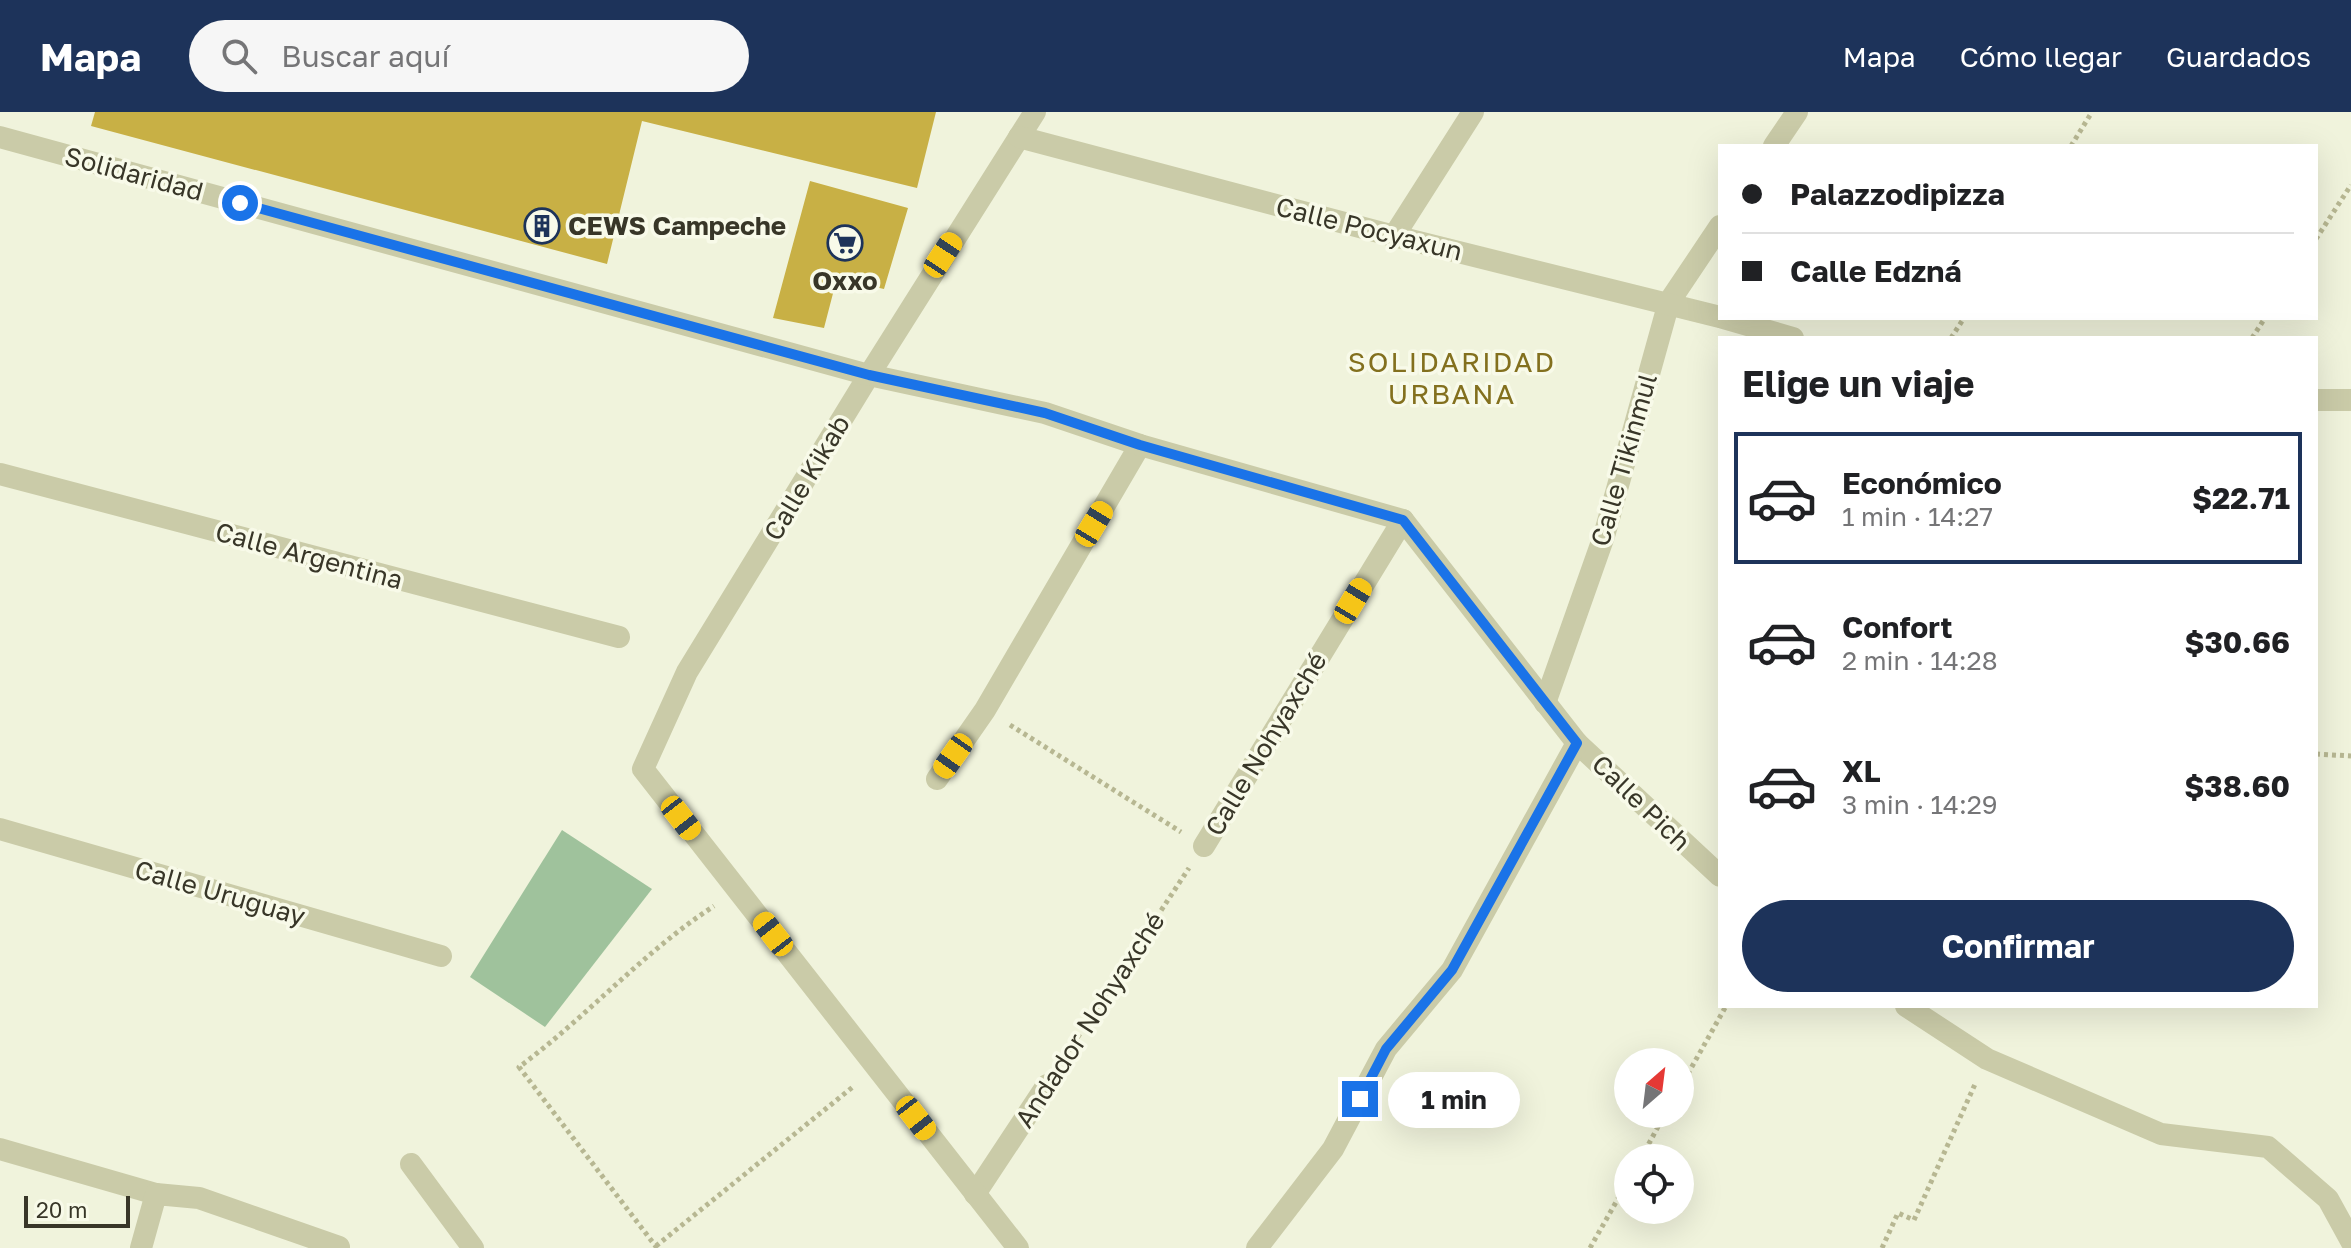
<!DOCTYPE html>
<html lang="es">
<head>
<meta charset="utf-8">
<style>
	:root { --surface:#fff; --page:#f6f6f6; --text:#202124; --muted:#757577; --line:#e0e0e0; --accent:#1d335a }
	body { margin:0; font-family:"Golos Text",sans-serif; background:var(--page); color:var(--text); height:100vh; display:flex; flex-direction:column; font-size:30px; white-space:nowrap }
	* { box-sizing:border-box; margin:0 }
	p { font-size:26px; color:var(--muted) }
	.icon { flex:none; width:44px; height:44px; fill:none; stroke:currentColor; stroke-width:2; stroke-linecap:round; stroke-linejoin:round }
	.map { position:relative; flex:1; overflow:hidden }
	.panel { position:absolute; left:1718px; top:224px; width:600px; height:672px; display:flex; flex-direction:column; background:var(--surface); border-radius:0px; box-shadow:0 8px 32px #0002 }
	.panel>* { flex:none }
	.guide { position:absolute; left:1718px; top:32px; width:600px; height:176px; border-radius:0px; box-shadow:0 8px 32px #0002; display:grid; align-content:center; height:176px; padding:0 24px; background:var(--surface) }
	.needle { width:52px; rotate:28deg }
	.fabs { position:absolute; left:1614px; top:936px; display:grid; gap:16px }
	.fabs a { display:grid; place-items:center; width:80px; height:80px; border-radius:50%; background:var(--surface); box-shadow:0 8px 32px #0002; font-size:40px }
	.scale { position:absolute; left:24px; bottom:20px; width:106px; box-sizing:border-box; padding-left:8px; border:4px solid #383628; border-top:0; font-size:22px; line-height:28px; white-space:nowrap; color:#383628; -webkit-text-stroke:6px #f8fae9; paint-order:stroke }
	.end { position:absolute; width:36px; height:36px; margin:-18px; border:10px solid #1a73e8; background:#fff; box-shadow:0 0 0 4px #fff }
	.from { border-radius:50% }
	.bubble { position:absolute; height:56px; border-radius:28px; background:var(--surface); box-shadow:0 8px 32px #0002; font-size:26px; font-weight:700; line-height:56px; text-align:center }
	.car { position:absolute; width:24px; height:48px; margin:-24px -12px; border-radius:10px; box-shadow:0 0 6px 2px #0007; background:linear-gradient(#f5c518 24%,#345 0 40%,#f5c518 0 76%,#345 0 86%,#f5c518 0) }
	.guide b { display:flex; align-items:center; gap:28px; height:76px; font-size:30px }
	.guide b+b { border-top:2px solid var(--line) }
	.guide i { width:20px; height:20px; background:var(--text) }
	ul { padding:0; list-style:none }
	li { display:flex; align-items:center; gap:24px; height:132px; margin:0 16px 12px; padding:0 8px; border:4px solid transparent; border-radius:0px }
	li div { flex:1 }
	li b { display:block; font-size:30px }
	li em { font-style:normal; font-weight:700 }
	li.current { border-color:var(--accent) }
	li>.icon { width:72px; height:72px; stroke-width:1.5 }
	h2 { padding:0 24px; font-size:36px; line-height:96px }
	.cta { display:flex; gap:16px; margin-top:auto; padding:16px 24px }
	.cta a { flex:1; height:92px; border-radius:48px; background:var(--accent); color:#fff; font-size:32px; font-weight:700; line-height:92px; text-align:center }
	header { display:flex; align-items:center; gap:48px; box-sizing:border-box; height:112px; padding:0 40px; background:var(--accent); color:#fff }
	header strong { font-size:38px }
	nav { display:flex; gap:44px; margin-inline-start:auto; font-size:28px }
	.search { width:560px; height:72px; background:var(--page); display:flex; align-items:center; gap:20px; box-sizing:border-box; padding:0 28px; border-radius:44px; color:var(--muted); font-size:30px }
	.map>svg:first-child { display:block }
</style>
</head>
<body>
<header>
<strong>Mapa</strong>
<div class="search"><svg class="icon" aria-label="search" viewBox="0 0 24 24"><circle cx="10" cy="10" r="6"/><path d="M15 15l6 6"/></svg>Buscar aquí</div>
<nav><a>Mapa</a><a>Cómo llegar</a><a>Guardados</a></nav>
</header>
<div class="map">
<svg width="2351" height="1136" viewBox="0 0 2351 1136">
	<rect width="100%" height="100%" fill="#f0f3dc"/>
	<path fill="#9fc29c" d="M562,718L652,777L545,915L470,865Z"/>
	<g fill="#c8b045">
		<path d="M95,0H936L917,76L642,9L607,152L91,14Z"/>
		<path d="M810,69L908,96L884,177L837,166L824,216L773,206Z"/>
	</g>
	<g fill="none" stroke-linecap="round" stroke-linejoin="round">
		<g stroke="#b7b792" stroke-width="5" stroke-dasharray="4 4" stroke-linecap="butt">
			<path d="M2071,34L2092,0"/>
			<path d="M2316,127L2351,73"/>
			<path d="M1951,226L1964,206"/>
			<path d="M2252,226L2265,206"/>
			<path d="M1010,613L1181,720"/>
			<path d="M2316,642L2351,644"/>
			<path d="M1060,952L1189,756"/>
			<path d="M1680,976L1726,894"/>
			<path d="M1641,1046L1665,1002"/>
			<path d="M656,1134L854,974"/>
			<path d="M657,1136L519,955C587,905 643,840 714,794"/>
			<path d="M1590,1136L1628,1069"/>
			<path d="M1882,1136L1898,1101L1914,1108L1976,970"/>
		</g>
		<g stroke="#cacba8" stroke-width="22">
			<path d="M1774,34L1797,0"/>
			<path d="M1394,124L1473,0"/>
			<path d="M0,362L619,525"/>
			<path d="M1545,591L1604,424L1669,190L1720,114"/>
			<path d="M937,667L985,598L1140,333"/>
			<path d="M0,717L441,844"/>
			<path d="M1204,734L1403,408"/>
			<path d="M1906,894L1987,947L2161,1022L2268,1035L2328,1087L2351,1129"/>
			<path d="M0,1037L156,1082"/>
			<path d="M411,1052L473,1136"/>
			<path d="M975,1082L1047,973"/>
			<path d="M141,1136L156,1082L199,1086L339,1135"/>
			<path d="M1018,1136L643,657L687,560L869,263L1045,301L1140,333L1403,408L1577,631L1720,764"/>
			<path d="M1257,1136L1333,1037L1386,937L1452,858L1577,631"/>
		</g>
		<g stroke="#cacba8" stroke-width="22">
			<path d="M0,25L869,263L1035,0"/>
			<path d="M1019,25L1394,124L1720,205"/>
			<path d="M1723,206L1793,226"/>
			<path d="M2316,288H2351"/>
		</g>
	</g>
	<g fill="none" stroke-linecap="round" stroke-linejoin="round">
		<path stroke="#1a73e8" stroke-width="10" d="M240,91L869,263L1045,301L1140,333L1403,408L1577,631L1452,858L1386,937L1360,987"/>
	</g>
	<defs>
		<symbol id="building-ring" viewBox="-11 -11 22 22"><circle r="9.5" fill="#f8fae9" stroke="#1d335a" stroke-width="1.5"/><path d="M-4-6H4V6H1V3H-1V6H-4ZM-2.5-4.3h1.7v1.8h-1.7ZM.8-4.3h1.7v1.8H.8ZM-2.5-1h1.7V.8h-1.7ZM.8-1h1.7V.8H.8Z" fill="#1d335a"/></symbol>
		<symbol id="supermarket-ring" viewBox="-11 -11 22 22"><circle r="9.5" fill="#f8fae9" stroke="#1d335a" stroke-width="1.5"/><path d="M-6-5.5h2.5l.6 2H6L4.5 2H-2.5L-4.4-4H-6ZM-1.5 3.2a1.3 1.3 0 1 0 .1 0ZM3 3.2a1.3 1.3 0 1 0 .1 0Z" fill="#1d335a"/></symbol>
	</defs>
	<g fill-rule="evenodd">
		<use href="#building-ring" x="522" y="94" width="40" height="40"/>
		<use href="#supermarket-ring" x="825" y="111" width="40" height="40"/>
	</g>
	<g text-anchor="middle" stroke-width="7" stroke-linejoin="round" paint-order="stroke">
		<g font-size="26" fill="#383628" stroke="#f8fae9">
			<text transform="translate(134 62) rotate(15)" y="9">Solidaridad</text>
			<text transform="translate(1369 117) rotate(14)" y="9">Calle Pocyaxun</text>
			<text transform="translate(1624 348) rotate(-74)" y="9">Calle Tikinmul</text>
			<text transform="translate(807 366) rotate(-59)" y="9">Calle Kikab</text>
			<text transform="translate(309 444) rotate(15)" y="9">Calle Argentina</text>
			<text transform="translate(1266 632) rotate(-59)" y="9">Calle Nohyaxché</text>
			<text transform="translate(1641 691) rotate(44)" y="9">Calle Pich</text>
			<text transform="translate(220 781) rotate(16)" y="9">Calle Uruguay</text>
			<text transform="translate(1090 908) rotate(-57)" y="9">Andador Nohyaxché</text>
		</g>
		<g font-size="26" font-weight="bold" fill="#383628" stroke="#f8fae9" text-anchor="start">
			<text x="568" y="123">CEWS Campeche</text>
			<text x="845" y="178" text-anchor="middle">Oxxo</text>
		</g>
		<g font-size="28" letter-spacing="2" fill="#83701e" stroke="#f8fae9">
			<text x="1452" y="260">SOLIDARIDAD<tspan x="1452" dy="32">URBANA</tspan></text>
		</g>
	</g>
</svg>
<div class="fabs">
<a><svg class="needle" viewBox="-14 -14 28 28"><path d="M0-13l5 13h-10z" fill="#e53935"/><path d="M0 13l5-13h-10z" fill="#757577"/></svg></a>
<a><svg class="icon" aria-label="locate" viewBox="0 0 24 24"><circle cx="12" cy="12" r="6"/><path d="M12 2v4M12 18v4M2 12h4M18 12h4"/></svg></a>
</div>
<div class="scale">20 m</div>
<i class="end from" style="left:240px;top:91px"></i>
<i class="end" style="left:1360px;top:987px"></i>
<div class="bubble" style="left:1388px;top:960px;width:132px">1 min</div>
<i class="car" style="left:943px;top:143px;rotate:33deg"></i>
<i class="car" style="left:1094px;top:412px;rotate:31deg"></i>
<i class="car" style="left:1353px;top:489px;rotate:31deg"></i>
<i class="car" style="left:953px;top:644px;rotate:215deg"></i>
<i class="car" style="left:681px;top:706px;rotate:142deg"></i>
<i class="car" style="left:773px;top:822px;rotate:322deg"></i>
<i class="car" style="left:916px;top:1006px;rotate:142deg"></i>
<div class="guide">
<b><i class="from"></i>Palazzodipizza</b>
<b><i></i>Calle Edzná</b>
</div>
<section class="panel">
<h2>Elige un viaje</h2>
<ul>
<li class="current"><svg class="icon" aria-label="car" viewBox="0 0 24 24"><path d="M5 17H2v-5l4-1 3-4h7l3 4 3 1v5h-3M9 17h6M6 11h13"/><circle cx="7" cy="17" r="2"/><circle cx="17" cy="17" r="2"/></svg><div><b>Económico</b><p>1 min · 14:27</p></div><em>$22.71</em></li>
<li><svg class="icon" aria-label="car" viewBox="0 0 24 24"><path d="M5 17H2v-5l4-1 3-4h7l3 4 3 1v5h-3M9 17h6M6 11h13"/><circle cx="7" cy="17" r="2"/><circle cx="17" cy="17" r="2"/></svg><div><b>Confort</b><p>2 min · 14:28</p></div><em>$30.66</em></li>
<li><svg class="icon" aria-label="car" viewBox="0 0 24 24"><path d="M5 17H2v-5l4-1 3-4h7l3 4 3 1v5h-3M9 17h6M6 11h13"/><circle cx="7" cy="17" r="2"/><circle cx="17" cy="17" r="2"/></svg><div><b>XL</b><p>3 min · 14:29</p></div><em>$38.60</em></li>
</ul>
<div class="cta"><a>Confirmar</a></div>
</section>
</div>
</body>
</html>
